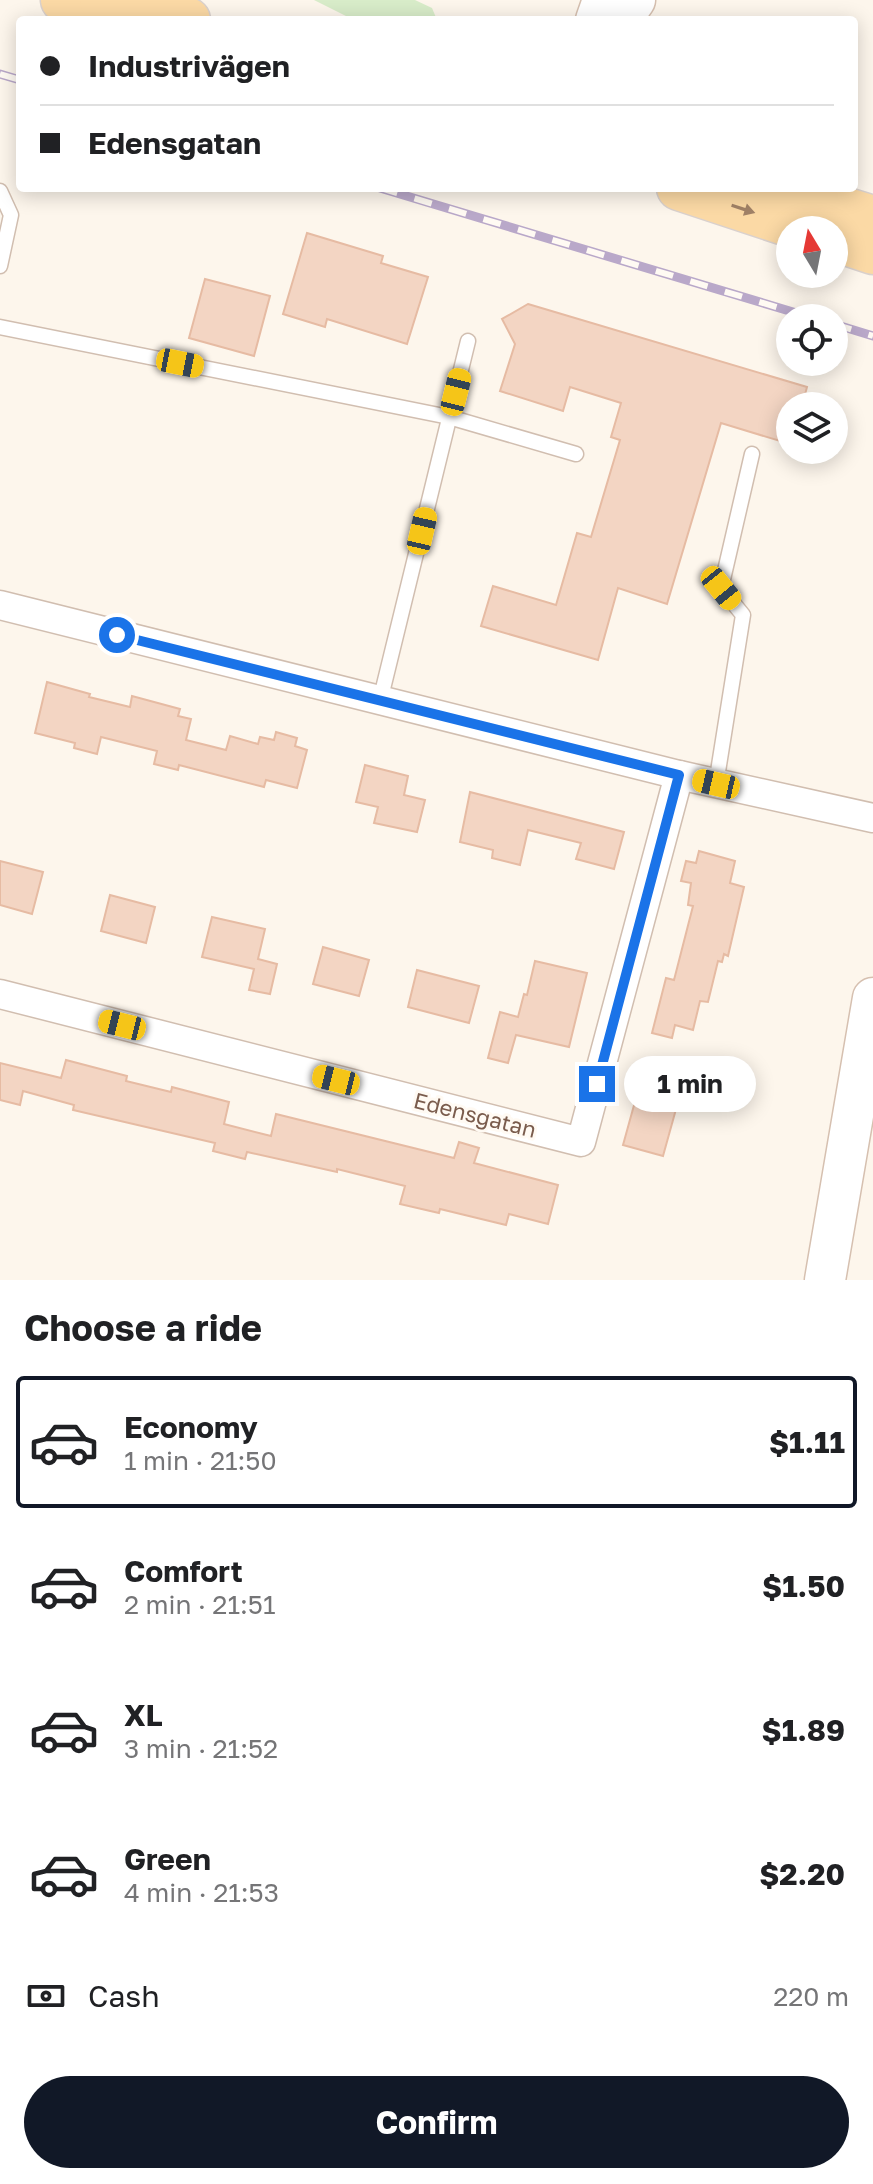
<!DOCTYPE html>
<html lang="en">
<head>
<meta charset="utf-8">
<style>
	:root { --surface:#fff; --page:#f6f6f6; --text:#202124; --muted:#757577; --line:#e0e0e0; --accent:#111827 }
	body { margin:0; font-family:"Golos Text",sans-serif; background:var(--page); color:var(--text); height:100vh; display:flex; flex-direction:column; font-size:30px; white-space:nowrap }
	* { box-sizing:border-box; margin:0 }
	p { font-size:26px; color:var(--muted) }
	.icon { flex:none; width:44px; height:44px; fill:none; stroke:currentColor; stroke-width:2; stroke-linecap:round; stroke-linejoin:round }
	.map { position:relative; height:1280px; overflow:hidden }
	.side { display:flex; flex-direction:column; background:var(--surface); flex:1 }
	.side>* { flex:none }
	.hud { position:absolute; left:16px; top:16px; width:842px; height:176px; border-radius:8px; box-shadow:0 4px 20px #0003; display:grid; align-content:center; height:176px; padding:0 24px; background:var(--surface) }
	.needle { width:52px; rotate:350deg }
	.controls { position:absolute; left:776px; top:216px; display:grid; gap:16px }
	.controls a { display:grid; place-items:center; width:72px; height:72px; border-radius:50%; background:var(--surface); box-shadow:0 4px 20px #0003; font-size:40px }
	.end { position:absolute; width:36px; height:36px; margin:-18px; border:10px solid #1a73e8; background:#fff; box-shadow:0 0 0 4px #fff }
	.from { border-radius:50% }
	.bubble { position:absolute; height:56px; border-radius:28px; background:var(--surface); box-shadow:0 4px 20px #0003; font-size:26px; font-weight:700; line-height:56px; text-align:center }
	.car { position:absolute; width:24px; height:48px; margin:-24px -12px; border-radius:10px; box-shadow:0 0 6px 2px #0007; background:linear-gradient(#f5c518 24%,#345 0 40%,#f5c518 0 76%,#345 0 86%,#f5c518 0) }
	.hud b { display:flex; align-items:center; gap:28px; height:76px; font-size:30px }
	.hud b+b { border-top:2px solid var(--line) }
	.hud i { width:20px; height:20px; background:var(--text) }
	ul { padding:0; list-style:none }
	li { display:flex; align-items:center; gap:24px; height:132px; margin:0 16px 12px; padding:0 8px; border:4px solid transparent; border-radius:8px }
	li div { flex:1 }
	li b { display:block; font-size:30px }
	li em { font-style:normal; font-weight:700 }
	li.active { border-color:var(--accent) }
	li>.icon { width:72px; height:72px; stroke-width:1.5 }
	h2 { padding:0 24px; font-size:36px; line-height:96px }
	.pay { display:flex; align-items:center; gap:20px; height:88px; padding:0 24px; font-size:30px }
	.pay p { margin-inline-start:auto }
	.primary-button { display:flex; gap:16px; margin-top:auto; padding:16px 24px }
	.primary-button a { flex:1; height:92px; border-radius:48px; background:var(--accent); color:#fff; font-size:32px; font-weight:700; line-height:92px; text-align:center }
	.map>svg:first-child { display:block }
</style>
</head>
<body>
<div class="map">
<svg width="873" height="1280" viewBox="0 0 873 1280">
	<rect width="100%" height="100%" fill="#fdf6ec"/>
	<path fill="#d8ecc9" d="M314,0H415L432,8L437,20H354Z"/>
	<g fill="#f3d5c3" stroke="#e6bba3" stroke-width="2">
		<path d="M307,233L383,256L381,263L428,277L407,344L327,319L325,327L283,314Z"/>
		<path d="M205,279L270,296L254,356L189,338Z"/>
		<path d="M528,304L807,387L802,406H790V444L721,423L667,604L618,588L598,660L481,626L493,586L556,605L577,533L591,537L620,440L611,437L621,403L570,387L563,411L500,391L515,344L502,319Z"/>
		<path d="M47,682L90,694L89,697L130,707L132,696L180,709L178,716L191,719L186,740L226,750L230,736L258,744L260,737L274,740L276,732L297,738L295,746L307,750L297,788L266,780L264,787L179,765L178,770L154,764L157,751L101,737L97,754L74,748L75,743L35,733Z"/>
		<path d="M365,765L408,776L404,795L425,800L417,832L374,823L378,807L356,802Z"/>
		<path d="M470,792L624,832L614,869L576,859L581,843L528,830L520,865L492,858L493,850L460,842Z"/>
		<path d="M699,851L735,861L730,883L744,887L728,956L724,954L722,962L718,961L708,1002L700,1001L693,1030L675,1025L672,1038L652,1033L666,978L674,980L693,906L688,905L691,883L681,881L686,861L696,863Z"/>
		<path d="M0,861L43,872L32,914L0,905Z"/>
		<path d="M110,895L155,907L146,943L101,931Z"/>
		<path d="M212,917L265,929L258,959L277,964L270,994L249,990L254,969L202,957Z"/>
		<path d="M323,947L369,960L359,996L313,984Z"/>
		<path d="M535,961L587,973L569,1047L516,1035L508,1063L488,1058L500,1012L518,1017L524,994L527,995Z"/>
		<path d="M417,970L479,986L469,1023L408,1007Z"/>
		<path d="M66,1060L127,1076L126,1081L171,1092L172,1087L229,1102L224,1124L271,1136L276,1114L454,1158L459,1142L479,1148L474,1163L558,1185L548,1224L509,1214L506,1225L440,1209L439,1213L400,1204L405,1186L337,1169V1172L247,1152L245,1159L213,1151L215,1143L73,1110L74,1105L23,1091L20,1105L0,1100V1063L61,1078Z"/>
		<path d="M650,1075L683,1084L663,1156L623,1145L636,1098L643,1100Z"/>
	</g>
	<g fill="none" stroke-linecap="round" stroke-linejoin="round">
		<defs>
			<g id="lane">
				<path d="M0,191L11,215L0,266"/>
				<path d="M0,327L449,417L576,454"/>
				<path d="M380,701L468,341"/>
				<path d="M716,784L743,615L721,588L752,454"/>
			</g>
			<g id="street">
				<path d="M0,605L679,775L873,818"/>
				<path d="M0,994L581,1142L679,775"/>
			</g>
			<g id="secondary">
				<path d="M596,20L603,0"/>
				<path d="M626,20L628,10L635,0"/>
				<path d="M825,1280L873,998"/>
			</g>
			<g id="primary">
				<path d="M63,0L129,20"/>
				<path d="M102,0L188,20"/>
				<path d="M679,188L806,230"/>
				<path d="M776,188L873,218"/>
				<path d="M834,239L873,252"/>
			</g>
		</defs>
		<use href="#lane" stroke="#d1beb0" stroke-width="17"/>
		<use href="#street" stroke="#d1beb0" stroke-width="31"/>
		<use href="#secondary" stroke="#d6c0b0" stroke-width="43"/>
		<use href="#primary" stroke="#dad1cd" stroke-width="47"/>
		<use href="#lane" stroke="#fff" stroke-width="14"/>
		<use href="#street" stroke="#fff" stroke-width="28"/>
		<use href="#secondary" stroke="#fff" stroke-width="40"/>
		<use href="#primary" stroke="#fbd9a5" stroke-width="44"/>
		<defs>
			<g id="rail">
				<path d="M0,74L20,80"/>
				<path d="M380,188L813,318"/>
				<path d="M834,324L873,336"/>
			</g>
		</defs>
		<use href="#rail" stroke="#b9a8c9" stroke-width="9"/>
		<use href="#rail" stroke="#fffaf3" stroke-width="6" stroke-dasharray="18" stroke-linecap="butt"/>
	</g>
	<defs><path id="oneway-solid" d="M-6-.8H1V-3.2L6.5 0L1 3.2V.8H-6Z" transform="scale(2)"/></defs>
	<use fill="#a18267" href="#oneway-solid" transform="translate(743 209) rotate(18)"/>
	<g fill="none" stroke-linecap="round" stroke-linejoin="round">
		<path stroke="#1a73e8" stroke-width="10" d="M117,635L679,775L597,1084"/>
	</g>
	<g text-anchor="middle" stroke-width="6" stroke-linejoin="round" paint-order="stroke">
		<g font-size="22" fill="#7a5c4d" stroke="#fffaf3">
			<text transform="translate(475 1115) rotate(14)" y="8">Edensgatan</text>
		</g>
	</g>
</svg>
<div class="controls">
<a><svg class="needle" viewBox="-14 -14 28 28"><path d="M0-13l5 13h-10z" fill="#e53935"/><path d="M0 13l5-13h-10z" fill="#757577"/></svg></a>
<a><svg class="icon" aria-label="locate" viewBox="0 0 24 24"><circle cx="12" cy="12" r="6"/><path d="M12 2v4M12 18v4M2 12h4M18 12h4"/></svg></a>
<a><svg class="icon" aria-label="layers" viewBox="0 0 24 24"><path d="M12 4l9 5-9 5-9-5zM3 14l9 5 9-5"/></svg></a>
</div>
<i class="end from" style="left:117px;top:635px"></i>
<i class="end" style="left:597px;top:1084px"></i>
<div class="bubble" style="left:624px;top:1056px;width:132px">1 min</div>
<i class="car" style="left:180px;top:363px;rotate:101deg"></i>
<i class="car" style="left:456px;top:392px;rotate:14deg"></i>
<i class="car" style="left:422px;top:531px;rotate:13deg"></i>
<i class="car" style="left:721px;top:588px;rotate:141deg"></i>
<i class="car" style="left:716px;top:784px;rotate:283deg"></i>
<i class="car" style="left:122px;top:1025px;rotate:284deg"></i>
<i class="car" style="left:336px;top:1080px;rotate:284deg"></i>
<div class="hud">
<b><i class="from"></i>Industrivägen</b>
<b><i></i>Edensgatan</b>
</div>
</div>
<section class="side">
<h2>Choose a ride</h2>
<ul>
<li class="active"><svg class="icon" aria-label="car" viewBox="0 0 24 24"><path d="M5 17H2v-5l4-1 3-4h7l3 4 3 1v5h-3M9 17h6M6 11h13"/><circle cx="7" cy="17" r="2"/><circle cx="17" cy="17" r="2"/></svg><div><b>Economy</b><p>1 min · 21:50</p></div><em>$1.11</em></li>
<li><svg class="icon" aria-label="car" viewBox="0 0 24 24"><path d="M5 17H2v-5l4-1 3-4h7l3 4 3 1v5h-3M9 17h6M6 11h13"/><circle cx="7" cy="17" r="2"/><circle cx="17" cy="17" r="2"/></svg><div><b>Comfort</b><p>2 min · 21:51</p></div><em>$1.50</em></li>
<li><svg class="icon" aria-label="car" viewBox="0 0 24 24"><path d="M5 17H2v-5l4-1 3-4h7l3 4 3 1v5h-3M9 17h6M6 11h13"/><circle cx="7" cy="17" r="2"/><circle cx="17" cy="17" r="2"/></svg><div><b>XL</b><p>3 min · 21:52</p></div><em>$1.89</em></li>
<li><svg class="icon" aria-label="car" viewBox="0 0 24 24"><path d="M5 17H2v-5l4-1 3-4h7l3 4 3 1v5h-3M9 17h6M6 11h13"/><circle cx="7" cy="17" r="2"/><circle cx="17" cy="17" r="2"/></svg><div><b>Green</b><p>4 min · 21:53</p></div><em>$2.20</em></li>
</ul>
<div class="pay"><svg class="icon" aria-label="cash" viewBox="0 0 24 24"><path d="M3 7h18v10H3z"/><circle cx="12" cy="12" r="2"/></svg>Cash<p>220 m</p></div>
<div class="primary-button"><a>Confirm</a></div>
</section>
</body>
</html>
